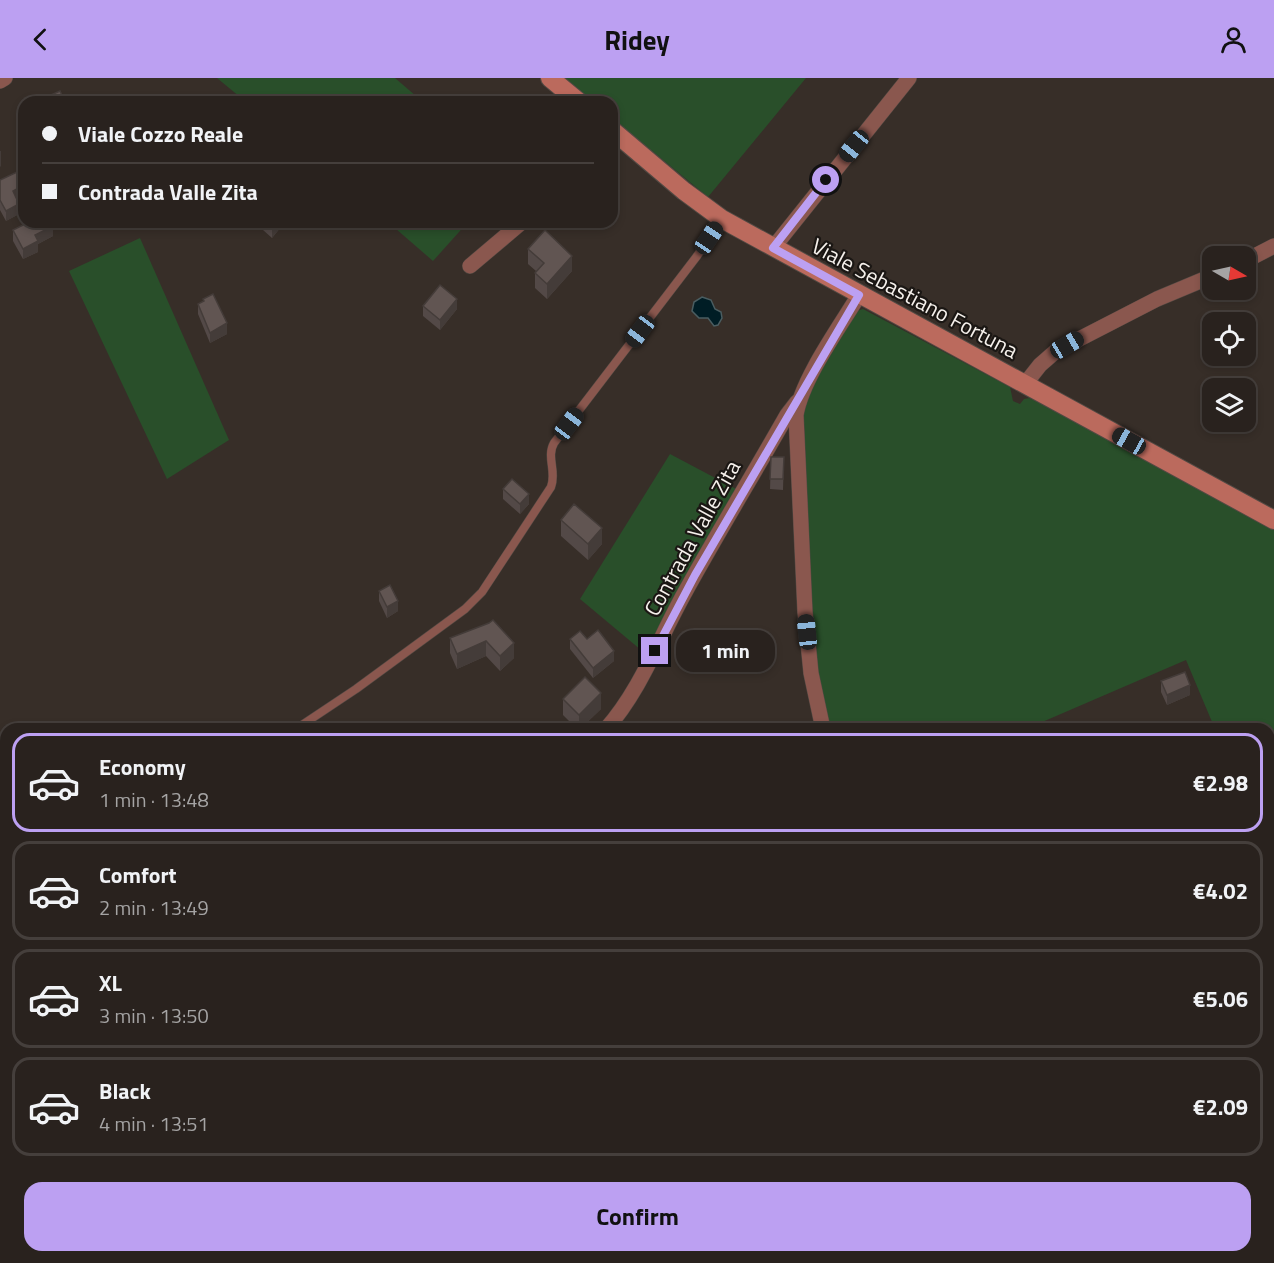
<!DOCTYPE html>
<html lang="en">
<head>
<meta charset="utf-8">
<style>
	:root { --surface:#29221e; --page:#352f2b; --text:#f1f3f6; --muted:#a5a4a4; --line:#453f3c; --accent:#bca0f2 }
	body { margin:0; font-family:"Titillium Web",sans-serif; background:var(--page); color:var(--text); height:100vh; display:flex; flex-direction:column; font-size:22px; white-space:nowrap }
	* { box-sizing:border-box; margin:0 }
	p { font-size:20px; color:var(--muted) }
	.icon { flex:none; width:33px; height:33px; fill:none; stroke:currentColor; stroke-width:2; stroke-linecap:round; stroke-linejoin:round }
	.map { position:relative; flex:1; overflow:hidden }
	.panel { position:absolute; left:0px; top:645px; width:1275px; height:540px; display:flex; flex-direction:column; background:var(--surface); border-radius:18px 18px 0 0; box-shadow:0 3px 9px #0003,0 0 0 2px var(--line) }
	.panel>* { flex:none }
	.hud { position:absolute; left:18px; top:18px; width:600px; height:132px; border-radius:18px; box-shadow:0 3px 9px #0003,0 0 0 2px var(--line); display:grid; align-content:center; height:132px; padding:0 24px; background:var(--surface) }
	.needle { width:39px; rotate:99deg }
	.fabs { position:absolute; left:1202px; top:168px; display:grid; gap:12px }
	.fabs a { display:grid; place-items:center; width:54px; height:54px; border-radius:12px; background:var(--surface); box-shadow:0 3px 9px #0003,0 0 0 2px var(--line); font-size:30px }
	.end { position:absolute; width:27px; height:27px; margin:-14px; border:8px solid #bca0f2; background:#111; box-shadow:0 0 0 3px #111 }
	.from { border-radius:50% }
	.bubble { position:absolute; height:42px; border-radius:18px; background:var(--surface); box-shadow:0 3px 9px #0003,0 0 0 2px var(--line); font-size:20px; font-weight:700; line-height:42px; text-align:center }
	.car { position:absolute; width:18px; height:36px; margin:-18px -9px; border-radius:8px; box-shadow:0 0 4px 2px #0007; background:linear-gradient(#222 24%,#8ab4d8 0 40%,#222 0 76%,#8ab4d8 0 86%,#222 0) }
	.hud b { display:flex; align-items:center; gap:21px; height:57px; font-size:22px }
	.hud b+b { border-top:2px solid var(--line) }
	.hud i { width:15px; height:15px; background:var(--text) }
	ul { padding:10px 0 0; list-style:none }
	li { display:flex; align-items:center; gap:18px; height:99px; margin:0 12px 9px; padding:0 12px; border:3px solid var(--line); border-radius:18px }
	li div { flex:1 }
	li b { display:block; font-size:22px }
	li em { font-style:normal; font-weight:700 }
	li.on { border-color:var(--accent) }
	li>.icon { width:54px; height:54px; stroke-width:1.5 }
	.button { display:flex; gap:12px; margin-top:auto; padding:12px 24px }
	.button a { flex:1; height:69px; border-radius:18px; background:var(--accent); color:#111; font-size:24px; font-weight:700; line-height:69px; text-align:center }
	header { display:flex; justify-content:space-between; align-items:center; height:78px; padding:0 24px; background:var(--accent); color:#111; font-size:27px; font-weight:700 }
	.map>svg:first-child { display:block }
</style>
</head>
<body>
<header><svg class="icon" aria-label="back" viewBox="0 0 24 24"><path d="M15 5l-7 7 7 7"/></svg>Ridey<svg class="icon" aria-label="person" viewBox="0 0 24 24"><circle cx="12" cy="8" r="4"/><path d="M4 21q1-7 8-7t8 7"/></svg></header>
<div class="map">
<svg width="1274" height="1185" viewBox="0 0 1274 1185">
	<rect width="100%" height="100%" fill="#372e28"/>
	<g fill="#294f2a">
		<path d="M217,0H395L423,24H246Z"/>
		<path d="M563,0H806L708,119L612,40V24H593Z"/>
		<path d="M388,144H468L433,183Z"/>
		<path d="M140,160L229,362L167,401L69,193Z"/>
		<path d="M863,231L1010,309L1013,323L1020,326L1024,321L1030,320L1274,451V792L1269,779V651H1215L1186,582L1026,651H827L815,596L803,323L857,233Z"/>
		<path d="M670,376L738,412L647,577L580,521Z"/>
	</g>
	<path fill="#001d25" stroke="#4a5d61" stroke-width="1.5" d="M702,219L711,222L715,231L721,234L722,240L718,247L714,248L708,240H699L692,233L694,224Z"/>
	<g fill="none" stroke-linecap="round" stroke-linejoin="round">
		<path stroke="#4a5d61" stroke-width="4" d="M0,1166L7,1185"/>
		<defs>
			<g id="lane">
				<path d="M296,651L356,611L465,531L482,514L551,409C557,394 546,379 554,365L697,178L722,141"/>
				<path d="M0,832L6,829"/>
			</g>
			<g id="street">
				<path d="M0,3L5,0"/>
				<path d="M612,68L621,60"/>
				<path d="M773,170L909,0"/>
				<path d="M1245,183L1274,168"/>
				<path d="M470,188L522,144"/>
				<path d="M1025,306L1040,287L1056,273L1157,221L1212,198"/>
				<path d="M606,651C640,613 659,561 684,516C717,456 753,397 787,337L797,324"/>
				<path d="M823,651L811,595L805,534L796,337C802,301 839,250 859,217"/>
				<path d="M1269,948L1274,946"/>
				<path d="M962,1179L977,1185"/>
				<path d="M998,1179L999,1185"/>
				<path d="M864,1185L940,1179"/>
			</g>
			<g id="secondary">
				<path d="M550,0L579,24"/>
				<path d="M612,52L684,113L722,141L1274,442"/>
			</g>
		</defs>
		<use href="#lane" stroke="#524943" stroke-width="9"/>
		<use href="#street" stroke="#524943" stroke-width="16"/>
		<use href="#secondary" stroke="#524943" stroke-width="20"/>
		<use href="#lane" stroke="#8a574e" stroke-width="8"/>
		<use href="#street" stroke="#8a574e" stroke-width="15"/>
		<use href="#secondary" stroke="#bb6a5d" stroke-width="18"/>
	</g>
	<g fill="#534947">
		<path d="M0,102L24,117L17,121L19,136L6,143L0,132Z"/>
		<path d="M254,144H285L272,160Z"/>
		<path d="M13,152L53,158L38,166V174L23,181L13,163Z"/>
		<path d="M528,171L572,193L547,221L535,210V195L536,193L528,186Z"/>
		<path d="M203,221L227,256L210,265L198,236V226L203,224Z"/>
		<path d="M423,228L457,231L440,252L423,238Z"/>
		<path d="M771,379H784L783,412L770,411Z"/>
		<path d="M503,411L529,426L520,436L503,421Z"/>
		<path d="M561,442L602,466L588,482L561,458Z"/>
		<path d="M379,513L398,533L387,540L379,523Z"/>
		<path d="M489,545L514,580L500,593L486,578L457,591L450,575V560Z"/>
		<path d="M570,561H587L614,583L593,600L570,571Z"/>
		<path d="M1161,603L1190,617L1167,627L1161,614Z"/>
		<path d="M563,621L601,631L580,651H577L563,637Z"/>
	</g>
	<g fill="#443c39">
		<path d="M0,73H1V88L0,89Z"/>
		<path d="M24,107V117L13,123V113Z"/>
		<path d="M19,126V136L6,143V133Z"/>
		<path d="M276,144H285L272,160V149Z"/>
		<path d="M53,148V158L38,166V174L23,181V171L35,157Z"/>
		<path d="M572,178V193L547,221V206Z"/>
		<path d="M457,221V231L440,252V242Z"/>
		<path d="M227,245V256L210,265V255Z"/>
		<path d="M529,416V426L520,436V426Z"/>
		<path d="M602,450V466L588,482V466Z"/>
		<path d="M398,523V533L387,540V529Z"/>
		<path d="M486,563V578L457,591V576Z"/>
		<path d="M514,565V580L500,593V578Z"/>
		<path d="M614,573V583L593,600V590Z"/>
		<path d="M1190,607V617L1167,627V617Z"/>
		<path d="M601,615V631L580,651H579V637Z"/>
	</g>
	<g fill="#615552" stroke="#443c39" stroke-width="1.5">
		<path d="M60,13L65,24H35Z"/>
		<path d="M134,20L136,24H125Z"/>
		<path d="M17,94L24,107L13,113L19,126L6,133L0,122V102Z"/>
		<path d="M29,144H51L53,148L35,157L38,163L23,171L13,152Z"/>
		<path d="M265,144H276L272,149Z"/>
		<path d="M545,152L572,178L547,206L535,195L544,185L528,171Z"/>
		<path d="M440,207L457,221L440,242L423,228Z"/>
		<path d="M213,216L227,245L210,255L198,226L204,223L203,221Z"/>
		<path d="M771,379H784L783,401H770Z"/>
		<path d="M512,401L529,416L520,426L503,411Z"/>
		<path d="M574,426L602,450L588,466L561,442Z"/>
		<path d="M390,507L398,523L387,529L379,513Z"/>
		<path d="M493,542L514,565L500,578L486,563L457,576L450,560L489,545Z"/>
		<path d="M598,552L614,573L593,590L570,561L580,553L587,561Z"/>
		<path d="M1185,594L1190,607L1167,617L1161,603Z"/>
		<path d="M585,599L601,615L579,637L563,621Z"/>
		<path d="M1046,647L1047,651H1037Z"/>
	</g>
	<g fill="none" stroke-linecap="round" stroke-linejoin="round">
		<path stroke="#bca0f2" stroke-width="8" d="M655,573L695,497L859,217L773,170L826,102"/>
	</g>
	<g text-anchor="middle" stroke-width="4.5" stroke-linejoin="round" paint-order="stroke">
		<g font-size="22" fill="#f6f1ec" stroke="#1b1714">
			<text transform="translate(915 220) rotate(28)" y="8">Viale Sebastiano Fortuna</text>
			<text transform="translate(692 460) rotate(-61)" y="8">Contrada Valle Zita</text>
		</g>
	</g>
</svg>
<div class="fabs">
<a><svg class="needle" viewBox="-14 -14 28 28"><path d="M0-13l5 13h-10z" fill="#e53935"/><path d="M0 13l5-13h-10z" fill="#a5a4a4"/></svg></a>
<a><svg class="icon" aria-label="locate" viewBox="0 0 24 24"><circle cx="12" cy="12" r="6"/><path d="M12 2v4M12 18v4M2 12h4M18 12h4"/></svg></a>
<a><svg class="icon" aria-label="layers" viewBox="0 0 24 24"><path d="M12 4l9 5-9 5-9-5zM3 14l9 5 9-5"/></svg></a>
</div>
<i class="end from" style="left:826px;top:102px"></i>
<i class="end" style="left:655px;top:573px"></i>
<div class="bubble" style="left:676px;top:552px;width:99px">1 min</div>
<i class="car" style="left:854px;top:68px;rotate:219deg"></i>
<i class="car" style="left:709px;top:160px;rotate:34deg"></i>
<i class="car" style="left:640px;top:253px;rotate:217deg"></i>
<i class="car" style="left:1067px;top:267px;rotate:60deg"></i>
<i class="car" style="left:569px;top:346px;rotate:37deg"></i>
<i class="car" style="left:1129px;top:363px;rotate:299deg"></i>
<i class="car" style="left:807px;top:554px;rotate:354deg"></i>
<div class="hud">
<b><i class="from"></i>Viale Cozzo Reale</b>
<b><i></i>Contrada Valle Zita</b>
</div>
<section class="panel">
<ul>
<li class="on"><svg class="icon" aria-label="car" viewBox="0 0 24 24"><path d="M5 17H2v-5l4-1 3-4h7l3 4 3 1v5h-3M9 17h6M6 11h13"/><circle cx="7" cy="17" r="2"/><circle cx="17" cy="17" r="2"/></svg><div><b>Economy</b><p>1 min · 13:48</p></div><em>€2.98</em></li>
<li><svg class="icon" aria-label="car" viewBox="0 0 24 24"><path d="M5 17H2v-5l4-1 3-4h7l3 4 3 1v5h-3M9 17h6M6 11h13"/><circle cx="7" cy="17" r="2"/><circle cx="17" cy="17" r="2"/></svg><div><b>Comfort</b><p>2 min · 13:49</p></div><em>€4.02</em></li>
<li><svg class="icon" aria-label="car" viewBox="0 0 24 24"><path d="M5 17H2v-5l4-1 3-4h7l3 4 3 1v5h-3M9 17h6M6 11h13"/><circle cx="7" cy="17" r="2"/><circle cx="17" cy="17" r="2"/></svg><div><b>XL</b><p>3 min · 13:50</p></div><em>€5.06</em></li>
<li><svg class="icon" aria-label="car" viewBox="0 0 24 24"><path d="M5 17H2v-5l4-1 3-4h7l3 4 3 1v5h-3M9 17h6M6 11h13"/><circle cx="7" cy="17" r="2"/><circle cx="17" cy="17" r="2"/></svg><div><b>Black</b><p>4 min · 13:51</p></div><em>€2.09</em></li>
</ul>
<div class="button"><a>Confirm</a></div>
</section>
</div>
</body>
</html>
